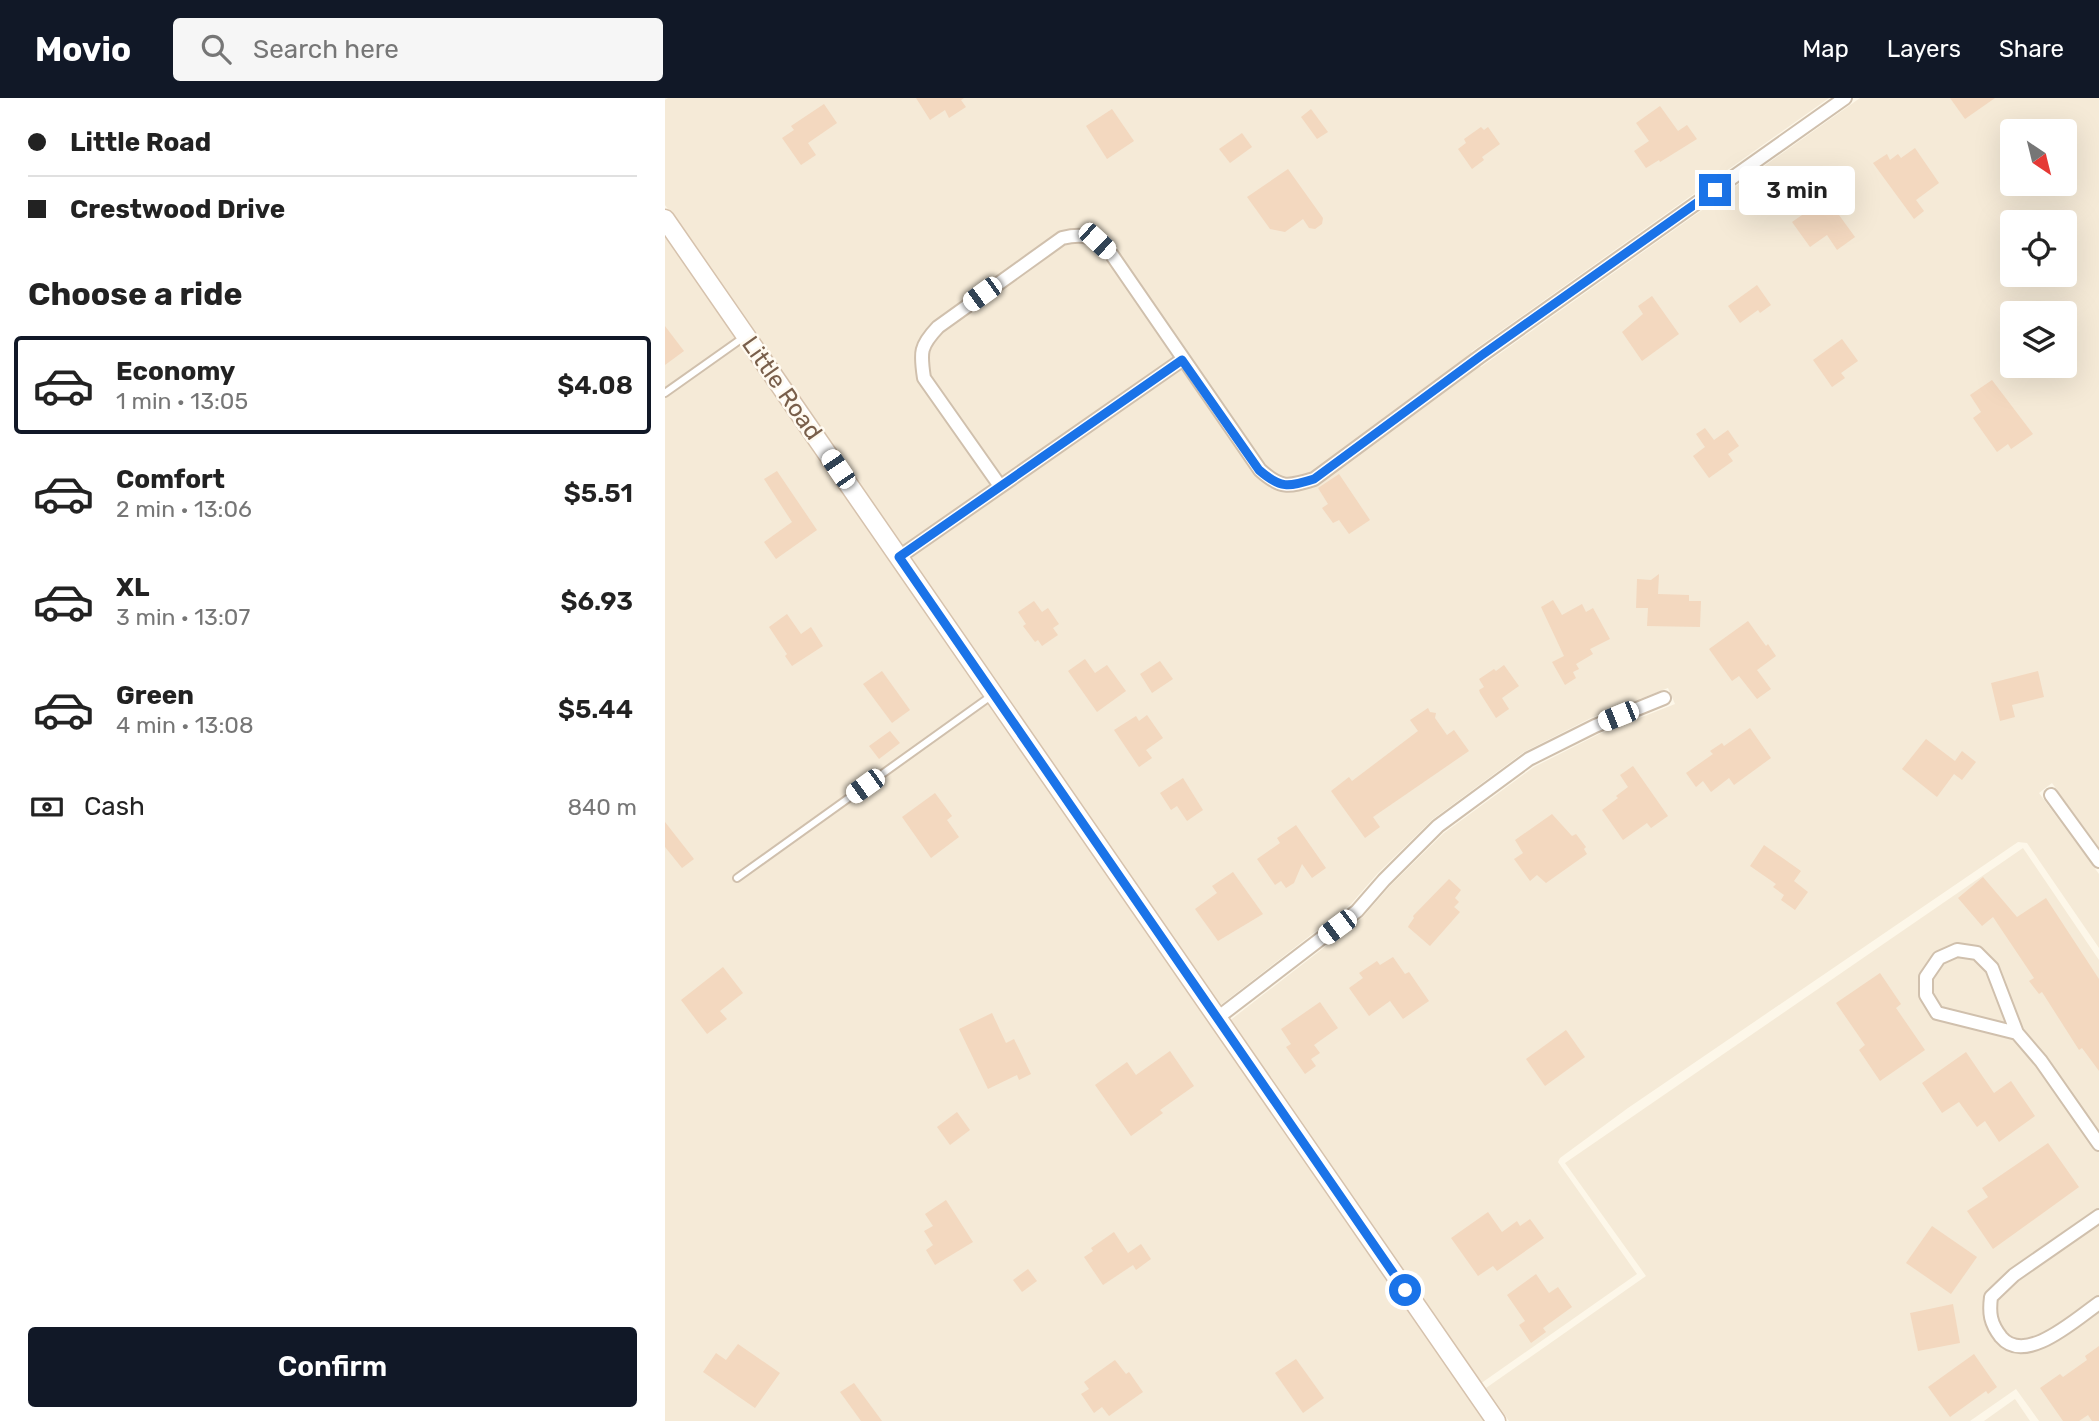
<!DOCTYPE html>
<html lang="en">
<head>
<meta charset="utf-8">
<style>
	:root { --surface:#fff; --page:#f6f6f6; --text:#222; --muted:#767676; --line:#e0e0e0; --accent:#111827 }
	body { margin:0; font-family:Rubik,sans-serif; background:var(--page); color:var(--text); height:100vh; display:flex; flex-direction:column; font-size:26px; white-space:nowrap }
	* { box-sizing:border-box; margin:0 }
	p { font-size:23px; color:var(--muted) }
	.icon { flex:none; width:38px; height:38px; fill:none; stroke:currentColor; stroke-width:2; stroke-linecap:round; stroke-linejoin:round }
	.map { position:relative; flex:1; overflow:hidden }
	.details { display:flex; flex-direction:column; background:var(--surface); width:665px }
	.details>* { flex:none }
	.top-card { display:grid; align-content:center; height:154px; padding:0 28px; background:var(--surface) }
	.needle { width:46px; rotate:145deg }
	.tools { position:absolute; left:1335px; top:21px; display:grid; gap:14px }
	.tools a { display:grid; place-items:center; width:77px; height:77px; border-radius:7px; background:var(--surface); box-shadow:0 7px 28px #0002; font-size:35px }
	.end { position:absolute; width:32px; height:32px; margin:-16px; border:9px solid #1a73e8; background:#fff; box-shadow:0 0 0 4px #fff }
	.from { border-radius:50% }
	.bubble { position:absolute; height:49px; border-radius:7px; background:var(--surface); box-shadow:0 7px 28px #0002; font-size:23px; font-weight:600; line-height:49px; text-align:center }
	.car { position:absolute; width:21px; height:42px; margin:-21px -10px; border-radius:9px; box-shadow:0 0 5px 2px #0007; background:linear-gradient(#fff 24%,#345 0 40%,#fff 0 76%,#345 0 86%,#fff 0) }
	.top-card b { display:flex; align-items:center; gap:24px; height:66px; font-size:26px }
	.top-card b+b { border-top:2px solid var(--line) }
	.top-card i { width:18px; height:18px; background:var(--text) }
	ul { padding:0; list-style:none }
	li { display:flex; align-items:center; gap:21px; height:98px; margin:0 14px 10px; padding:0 14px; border:4px solid transparent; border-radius:7px }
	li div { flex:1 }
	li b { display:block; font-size:26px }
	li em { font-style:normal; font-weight:600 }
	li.selected { border-color:var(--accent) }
	li>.icon { width:63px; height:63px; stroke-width:1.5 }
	h2 { padding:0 28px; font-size:32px; line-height:84px }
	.pay { display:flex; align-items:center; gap:18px; height:77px; padding:0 28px; font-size:26px }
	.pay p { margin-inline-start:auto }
	.button { display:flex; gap:14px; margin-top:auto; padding:14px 28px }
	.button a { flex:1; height:80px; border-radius:7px; background:var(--accent); color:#fff; font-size:28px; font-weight:600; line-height:80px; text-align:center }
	header { display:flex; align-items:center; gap:42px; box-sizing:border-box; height:98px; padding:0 35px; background:var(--accent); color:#fff }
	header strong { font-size:33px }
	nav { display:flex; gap:38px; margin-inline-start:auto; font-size:24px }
	.search { width:490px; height:63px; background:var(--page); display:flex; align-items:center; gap:18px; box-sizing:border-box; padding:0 24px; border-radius:7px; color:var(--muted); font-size:26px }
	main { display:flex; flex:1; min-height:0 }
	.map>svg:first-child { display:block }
</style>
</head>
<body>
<header>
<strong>Movio</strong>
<div class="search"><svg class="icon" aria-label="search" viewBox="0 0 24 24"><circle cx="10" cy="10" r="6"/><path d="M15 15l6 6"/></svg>Search here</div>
<nav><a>Map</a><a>Layers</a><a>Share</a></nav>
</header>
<main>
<section class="details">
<div class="top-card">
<b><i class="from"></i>Little Road</b>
<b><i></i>Crestwood Drive</b>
</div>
<h2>Choose a ride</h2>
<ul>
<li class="selected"><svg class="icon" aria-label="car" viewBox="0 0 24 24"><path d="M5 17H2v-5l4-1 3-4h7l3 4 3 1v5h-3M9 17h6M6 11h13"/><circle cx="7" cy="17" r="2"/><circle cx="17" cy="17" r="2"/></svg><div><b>Economy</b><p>1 min · 13:05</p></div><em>$4.08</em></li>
<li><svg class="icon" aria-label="car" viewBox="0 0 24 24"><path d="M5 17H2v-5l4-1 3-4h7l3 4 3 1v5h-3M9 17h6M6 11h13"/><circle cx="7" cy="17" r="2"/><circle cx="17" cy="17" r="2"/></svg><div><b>Comfort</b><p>2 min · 13:06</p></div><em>$5.51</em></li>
<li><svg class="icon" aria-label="car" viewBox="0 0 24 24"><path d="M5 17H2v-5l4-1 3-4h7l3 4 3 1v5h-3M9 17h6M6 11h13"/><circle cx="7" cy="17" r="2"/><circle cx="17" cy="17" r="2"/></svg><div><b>XL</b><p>3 min · 13:07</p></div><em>$6.93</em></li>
<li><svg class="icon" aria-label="car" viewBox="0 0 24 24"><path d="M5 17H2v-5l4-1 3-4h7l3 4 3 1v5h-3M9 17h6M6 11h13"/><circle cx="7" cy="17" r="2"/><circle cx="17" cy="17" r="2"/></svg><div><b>Green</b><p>4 min · 13:08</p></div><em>$5.44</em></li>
</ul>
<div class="pay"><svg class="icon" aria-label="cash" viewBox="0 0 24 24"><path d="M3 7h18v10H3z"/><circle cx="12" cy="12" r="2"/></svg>Cash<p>840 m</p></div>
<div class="button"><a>Confirm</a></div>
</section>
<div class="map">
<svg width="1434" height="1323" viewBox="0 0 1434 1323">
	<rect width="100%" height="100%" fill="#fdf7e9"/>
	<g fill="#f5ead7" fill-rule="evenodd">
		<path d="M3,0H1164L806,254L816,269L1195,0H1434V750L1387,685L1374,695L1434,776V850L1362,745L1353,744L963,1010L895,1060L893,1064L972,1176L815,1286L563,924L697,820L725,788L779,735L869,669L934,636L1010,606L1003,590L926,620L859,654L768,721L713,775L686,806L553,909L0,107V2ZM1348,33H1400V86H1348ZM1348,124H1400V177H1348ZM1348,215H1400V268H1348Z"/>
		<path d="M0,135L540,919L821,1323H0Z"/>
		<path d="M1358,750L1434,862V1323H1374L1351,1291L1305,1323H844L821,1290L981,1178L900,1065Z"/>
		<path d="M1350,1301L1365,1323H1319Z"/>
	</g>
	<g fill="#f3d8bf">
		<path d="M251,0H299L296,2L301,9L284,20L280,12L265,22Z"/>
		<path d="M1285,0H1330L1300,21Z"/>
		<path d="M159,6L172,25L143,45L151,57L136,67L117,40L129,32L126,28Z"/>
		<path d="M995,8L1013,33L1022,27L1032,41L995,64L994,62L981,70L969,53L984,43L971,25Z"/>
		<path d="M447,11L469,43L442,61L421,28Z"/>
		<path d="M646,11L663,34L652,41L636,19Z"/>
		<path d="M816,29L819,32L823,29L835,46L817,59L819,62L807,71L793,51L801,45L799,41Z"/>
		<path d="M577,35L587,49L565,65L554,51Z"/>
		<path d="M1250,50L1274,85L1251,102L1259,113L1249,121L1208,65L1222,56L1225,62L1233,56L1236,60Z"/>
		<path d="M623,71L658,120L657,126L650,131L644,130L638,121L620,134L605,131L582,99Z"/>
		<path d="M1158,95L1190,139L1172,152L1162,137L1145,149L1127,124L1147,110L1143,105Z"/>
		<path d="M1092,187L1106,207L1095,215L1093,212L1075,225L1063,208Z"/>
		<path d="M987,198L1014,236L977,263L957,234L978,216L973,208Z"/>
		<path d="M0,228L19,253L0,267Z"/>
		<path d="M1177,241L1193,263L1176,275L1180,280L1167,289L1148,262Z"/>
		<path d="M1327,282L1368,336L1346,351L1343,346L1332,354L1308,320L1316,314L1305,297Z"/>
		<path d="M1040,330L1049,342L1063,332L1074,348L1063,356L1068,363L1044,380L1028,358L1040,349L1031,336Z"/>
		<path d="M112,373L152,432L111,461L99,444L127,424L99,381Z"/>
		<path d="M674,376L705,422L684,436L674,422L668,425L657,410L663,406L653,390Z"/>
		<path d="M994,476L993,496L1024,497V503H1036L1035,529L982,528L983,510H971L972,481L986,482Z"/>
		<path d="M888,502L897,517L917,506L921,514L928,510L945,541L925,551L928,556L911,566L914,571L908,574L911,580L900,587L887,564L899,558L876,509Z"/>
		<path d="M369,503L377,514L383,510L394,526L388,530L393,537L377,548L373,542L370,544L358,528L361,526L353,514Z"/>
		<path d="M122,516L136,536L146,529L158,548L127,568L120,558L122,556L104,529Z"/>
		<path d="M1083,523L1101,548L1103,546L1111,558L1092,572L1106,591L1092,601L1074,578L1067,583L1044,551Z"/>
		<path d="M420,561L430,575L442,567L461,593L432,614L403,573Z"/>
		<path d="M495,563L508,581L487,595L475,576Z"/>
		<path d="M839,567L854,588L837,600L844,611L831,620L815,595L814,592L819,589L814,581L829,571L831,573Z"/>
		<path d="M217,573L245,612L227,625L198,586Z"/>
		<path d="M1373,573L1379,599L1347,607L1350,619L1335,623L1326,585Z"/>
		<path d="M763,610L765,614L771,615L770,620L782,637L789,632L804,653L708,719L715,729L700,740L666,693L684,679L687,683L753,633L745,622Z"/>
		<path d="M482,617L498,640L481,652L487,660L474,669L449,632L471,618L474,623Z"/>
		<path d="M1085,630L1106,660L1069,687L1064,680L1046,694L1038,683L1031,689L1021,675L1048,656L1045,653L1057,645L1059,648Z"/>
		<path d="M225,633L235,645L214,661L204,648Z"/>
		<path d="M1261,641L1290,663L1297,653L1311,664L1297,682L1289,676L1272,699L1237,671Z"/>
		<path d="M968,668L1003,718L986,730L982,725L958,742L937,712L953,700L951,698L963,689L955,677Z"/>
		<path d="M518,680L538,712L522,723L512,708L506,712L495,695Z"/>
		<path d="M270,695L287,718L282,722L294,739L266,760L237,719Z"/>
		<path d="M887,716L907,738L911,736L921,749L919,751L922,756L881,785L872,777L865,783L849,761L858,755L850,742Z"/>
		<path d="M0,724L29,761L17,770L0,749Z"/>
		<path d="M631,727L661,770L647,780L637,766L629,785L621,790L616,783L610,787L592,761L615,745L612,740Z"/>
		<path d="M1099,747L1136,773L1129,783L1143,794L1130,812L1116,802L1119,797L1108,789L1111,786L1085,768Z"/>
		<path d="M568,774L598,816L553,843L530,811L552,795L547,788Z"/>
		<path d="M1318,779L1352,819L1381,800L1434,881V973L1417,950L1414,952L1377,894L1374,896L1364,883L1369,880L1328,819L1317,828L1293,800Z"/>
		<path d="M784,781L796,792L790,800L794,804L789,809L795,814L765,848L743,829L744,827L749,820L748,818Z"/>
		<path d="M728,859L740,876L744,874L764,903L738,921L725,903L704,918L684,890L698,880L694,875L712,863L715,867Z"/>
		<path d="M58,869L78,895L55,913L62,921L42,936L16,902Z"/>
		<path d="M1215,875L1236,906L1231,910L1260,952L1215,983L1194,952L1200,947L1171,905Z"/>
		<path d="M655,904L673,930L649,947L655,955L646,961L651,968L640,976L621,949L626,946L616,931Z"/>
		<path d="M327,915L341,945L349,941L366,976L354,982L352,977L323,991L294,931Z"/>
		<path d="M901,932L920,959L880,988L861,961Z"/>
		<path d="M505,953L529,988L495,1012L498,1015L466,1038L430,987L462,964L471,977Z"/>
		<path d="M1301,954L1329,995L1346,983L1370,1018L1334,1044L1320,1023L1312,1029L1294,1004L1277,1015L1257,985Z"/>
		<path d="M292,1014L305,1032L285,1047L272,1029Z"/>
		<path d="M1383,1045L1414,1089L1328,1151L1302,1113L1323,1099L1317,1090Z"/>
		<path d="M281,1102L308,1144L270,1167L261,1152L268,1147L259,1133L268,1128L260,1116Z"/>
		<path d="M823,1114L837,1134L852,1123L855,1128L865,1121L879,1140L832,1173L828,1168L813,1178L786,1140Z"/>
		<path d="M1267,1128L1312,1159L1286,1196L1241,1165Z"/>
		<path d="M449,1134L463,1155L476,1146L486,1161L471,1172L468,1167L438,1187L419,1159L428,1153L426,1150Z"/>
		<path d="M363,1171L372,1183L357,1194L348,1182Z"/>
		<path d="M871,1176L884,1195L893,1189L907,1209L878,1230L881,1234L866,1245L854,1227L860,1223L842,1197Z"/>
		<path d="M1288,1206L1295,1245L1253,1253L1245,1215Z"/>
		<path d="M73,1246L115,1275L90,1310L38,1274L51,1255L61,1262Z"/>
		<path d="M1434,1248V1323H1427L1423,1317L1414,1323H1398L1375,1290L1395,1276L1398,1279L1422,1262L1420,1258Z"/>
		<path d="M1309,1256L1332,1289L1323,1296L1321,1293L1285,1319L1263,1289Z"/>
		<path d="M631,1261L659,1300L638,1315L610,1275Z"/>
		<path d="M450,1262L461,1276L464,1274L478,1294L444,1318L437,1309L429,1315L416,1296L424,1291L419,1284Z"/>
		<path d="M189,1285L217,1323H196L175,1294Z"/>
	</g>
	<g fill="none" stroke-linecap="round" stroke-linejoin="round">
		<defs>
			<g id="lane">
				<path d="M0,295L79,239"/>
				<path d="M72,780L326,598"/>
			</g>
			<g id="street">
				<path d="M335,388L259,280C255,254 255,248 273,229L397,140C422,134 428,139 447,157L595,372C616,391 623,389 649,381L817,257L1180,0"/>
				<path d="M234,459L517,262"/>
				<path d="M1386,697L1434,763"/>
				<path d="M551,921L692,813L719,782L773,728L864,661L930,628L999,600"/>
				<path d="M1352,935L1272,915L1261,897V879L1274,860L1292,852L1312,855L1327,870L1352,935L1376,963L1434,1046"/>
				<path d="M1434,1118L1349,1177L1326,1199C1324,1215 1325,1225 1336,1239C1360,1268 1411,1221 1434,1205"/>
			</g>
			<path id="secondary" d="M0,121L831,1323"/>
		</defs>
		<use href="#lane" stroke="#d0c0ad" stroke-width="10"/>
		<use href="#street" stroke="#d0c0ad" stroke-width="16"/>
		<use href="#secondary" stroke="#d6c2ad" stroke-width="21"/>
		<use href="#lane" stroke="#fff" stroke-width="6"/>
		<use href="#street" stroke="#fff" stroke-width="12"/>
		<use href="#secondary" stroke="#fff" stroke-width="18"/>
	</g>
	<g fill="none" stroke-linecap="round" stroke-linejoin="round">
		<path stroke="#1a73e8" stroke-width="9" d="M740,1192L234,459L517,262L594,372C616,391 623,389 649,381L817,257L1050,92"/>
	</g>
	<g text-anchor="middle" stroke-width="5" stroke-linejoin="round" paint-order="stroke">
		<g font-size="24" fill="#795f4b" stroke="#fffaf0">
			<text transform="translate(117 290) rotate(55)" y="8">Little Road</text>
		</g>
	</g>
</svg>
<div class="tools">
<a><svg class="needle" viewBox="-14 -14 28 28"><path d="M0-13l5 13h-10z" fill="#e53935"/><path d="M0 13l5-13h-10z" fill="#767676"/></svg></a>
<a><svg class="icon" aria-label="locate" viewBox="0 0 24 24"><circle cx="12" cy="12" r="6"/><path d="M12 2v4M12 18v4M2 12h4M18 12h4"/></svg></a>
<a><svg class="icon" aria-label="layers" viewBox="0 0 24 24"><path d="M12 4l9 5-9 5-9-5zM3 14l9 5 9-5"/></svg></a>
</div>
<i class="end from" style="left:740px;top:1192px"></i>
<i class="end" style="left:1050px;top:92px"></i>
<div class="bubble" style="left:1074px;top:68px;width:116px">3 min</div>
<i class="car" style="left:432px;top:143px;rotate:133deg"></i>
<i class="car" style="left:317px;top:196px;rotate:234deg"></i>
<i class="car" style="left:173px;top:371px;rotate:326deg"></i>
<i class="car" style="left:953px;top:618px;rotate:248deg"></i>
<i class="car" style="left:200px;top:688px;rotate:234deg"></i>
<i class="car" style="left:672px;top:829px;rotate:233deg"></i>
</div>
</main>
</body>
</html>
